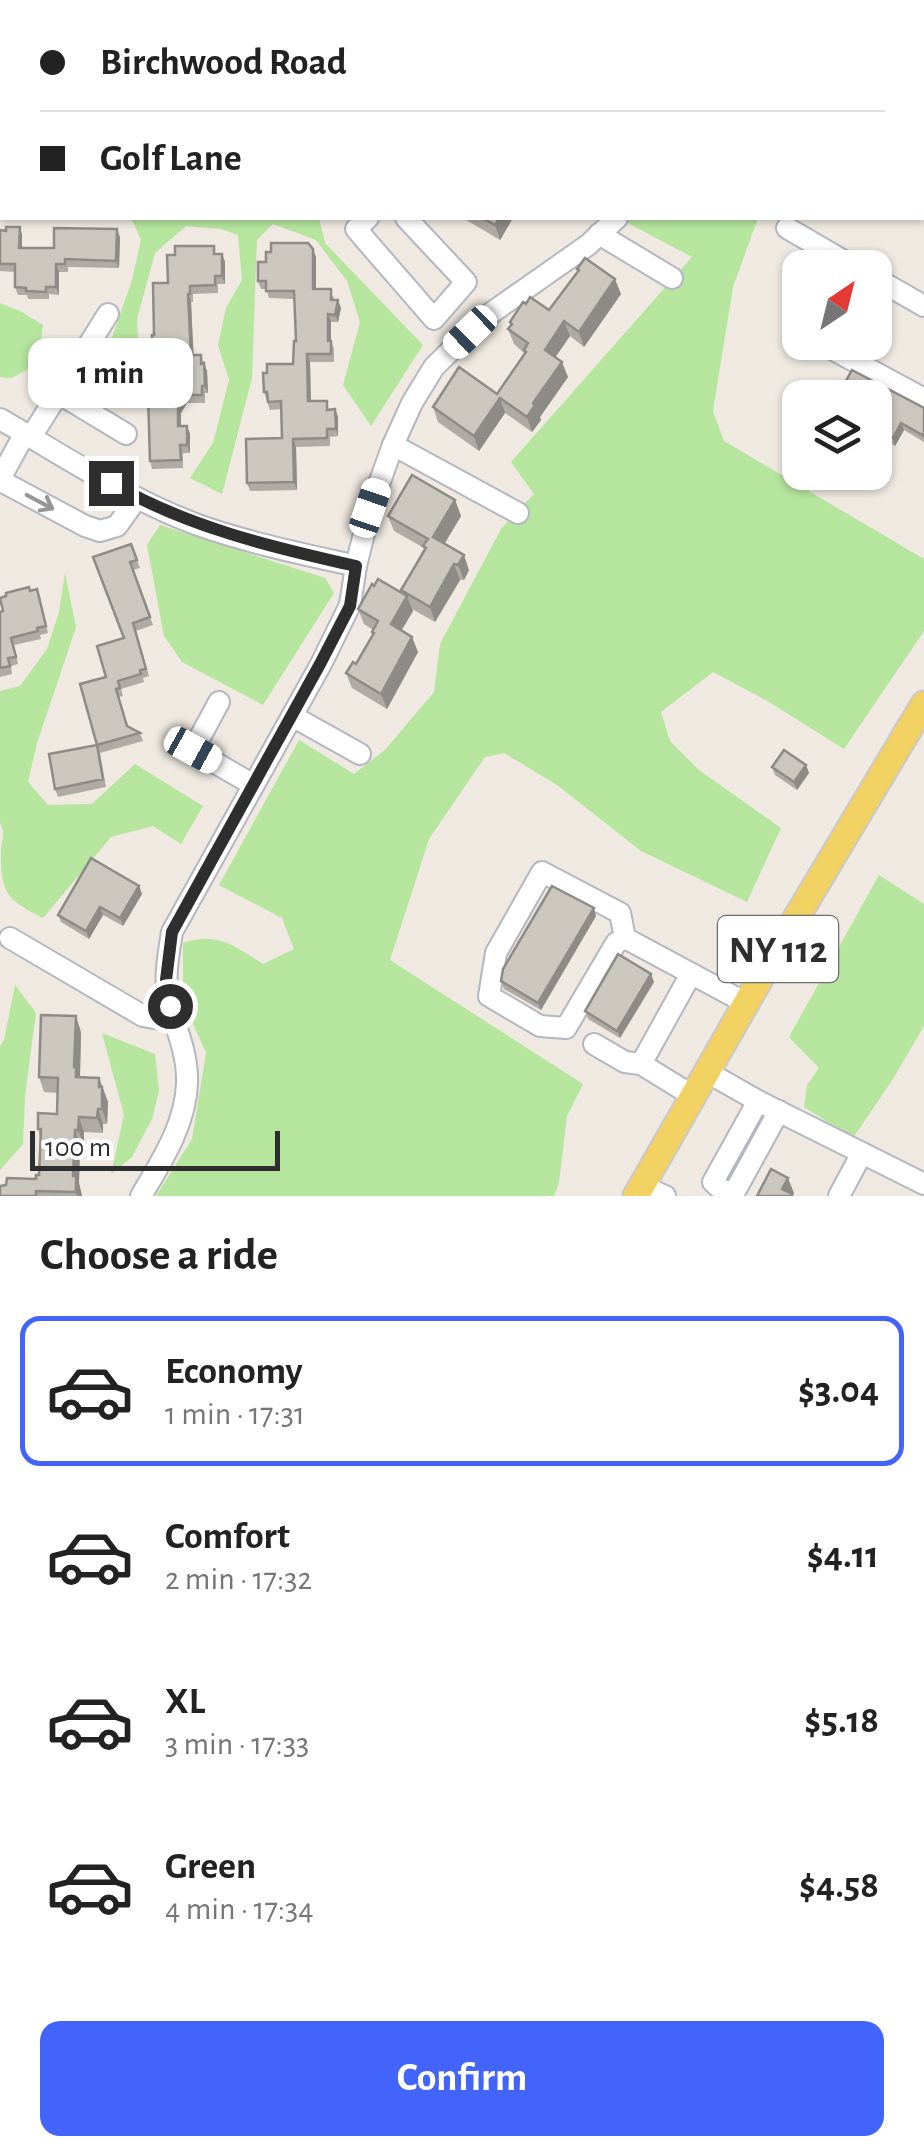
<!DOCTYPE html>
<html lang="en">
<head>
<meta charset="utf-8">
<style>
	:root { --surface:#fff; --page:#f2f2f2; --text:#222; --muted:#767676; --line:#e0e0e0; --accent:#4264fb }
	body { margin:0; font-family:"Alegreya Sans",sans-serif; background:var(--page); color:var(--text); height:100vh; display:flex; flex-direction:column; font-size:38px; white-space:nowrap }
	* { box-sizing:border-box; margin:0 }
	p { font-size:32px; color:var(--muted) }
	.icon { flex:none; width:55px; height:55px; fill:none; stroke:currentColor; stroke-width:2; stroke-linecap:round; stroke-linejoin:round }
	.map { position:relative; height:1196px; overflow:hidden }
	.drawer { display:flex; flex-direction:column; background:var(--surface); flex:1 }
	.drawer>* { flex:none }
	.hud { position:absolute; left:0px; top:0px; width:925px; height:220px; box-shadow:0 2px 8px #0004; display:grid; align-content:center; height:220px; padding:0 40px; background:var(--surface) }
	.needle { width:65px; rotate:35deg }
	.tools { position:absolute; left:782px; top:250px; display:grid; gap:20px }
	.tools a { display:grid; place-items:center; width:110px; height:110px; border-radius:20px; background:var(--surface); box-shadow:0 2px 8px #0004; font-size:50px }
	.scale { position:absolute; left:30px; bottom:25px; width:250px; box-sizing:border-box; padding-left:10px; border:5px solid #2e2e2e; border-top:0; font-size:28px; line-height:35px; white-space:nowrap; color:#2e2e2e; -webkit-text-stroke:8px #fff; paint-order:stroke }
	.end { position:absolute; width:45px; height:45px; margin:-22px; border:12px solid #2e2e2e; background:#fff; box-shadow:0 0 0 5px #fff }
	.from { border-radius:50% }
	.bubble { position:absolute; height:70px; border-radius:20px; background:var(--surface); box-shadow:0 2px 8px #0004; font-size:32px; font-weight:700; line-height:70px; text-align:center }
	.car { position:absolute; width:30px; height:60px; margin:-30px -15px; border-radius:12px; box-shadow:0 0 8px 2px #0007; background:linear-gradient(#fff 24%,#345 0 40%,#fff 0 76%,#345 0 86%,#fff 0) }
	.hud b { display:flex; align-items:center; gap:35px; height:95px; font-size:38px }
	.hud b+b { border-top:2px solid var(--line) }
	.hud i { width:25px; height:25px; background:var(--text) }
	ul { padding:0; list-style:none }
	li { display:flex; align-items:center; gap:30px; height:150px; margin:0 20px 15px; padding:0 20px; border:5px solid transparent; border-radius:20px }
	li div { flex:1 }
	li b { display:block; font-size:38px }
	li em { font-style:normal; font-weight:700 }
	li.selected { border-color:var(--accent) }
	li>.icon { width:90px; height:90px; stroke-width:1.5 }
	h2 { padding:0 40px; font-size:45px; line-height:120px }
	.primary-button { display:flex; gap:20px; margin-top:auto; padding:20px 40px }
	.primary-button a { flex:1; height:115px; border-radius:20px; background:var(--accent); color:#fff; font-size:40px; font-weight:700; line-height:115px; text-align:center }
	.map>svg:first-child { display:block }
</style>
</head>
<body>
<div class="map">
<svg width="924" height="1196" viewBox="0 0 924 1196">
	<rect width="100%" height="100%" fill="#efe9e1"/>
	<g fill="#b6e59e">
		<path d="M811,0H924V103L922,2H809Z"/>
		<path d="M131,218H319L325,243L423,345L371,426L343,385L360,322L347,281L316,240L273,224L257,240L252,378L222,494L190,478L213,443L229,380L218,345L226,308L242,280L238,235L221,229L186,226L155,253L137,319L139,356L122,389L109,346L132,280L141,240Z"/>
		<path d="M625,218H758L733,287L713,411L724,441L924,559V631L844,749L769,702L713,672L661,712L670,741L699,770L781,828L747,902L641,851L557,785L504,753L485,757L429,839L390,960L583,1084L567,1116L559,1183L554,1196H156L192,1139L206,1053L183,1001V943C218,931 234,946 263,964L294,949L282,918L219,885L299,740L354,774L385,750L434,692L440,644L501,529L534,494L511,462L692,257L622,220Z"/>
		<path d="M0,303L22,312L43,325L38,364L11,378L0,377Z"/>
		<path d="M160,525L325,578L334,593L263,705L182,662L164,636L147,545Z"/>
		<path d="M65,573L76,627L37,743L28,782L48,805L92,804L135,764L203,806L181,844L153,826L111,837L43,918C6,899 0,893 1,847C3,837 5,833 0,823V691L20,686L47,649L59,612Z"/>
		<path d="M879,875L924,904V1026L893,1079L853,1138L804,1107L807,1085L819,1068L789,1037Z"/>
		<path d="M15,985L36,1013L25,1096L23,1144L0,1170V1046L4,1040Z"/>
		<path d="M102,1033L155,1054L159,1091L152,1119L132,1157L111,1174L124,1115Z"/>
	</g>
	<g fill="none" stroke-linecap="round" stroke-linejoin="round">
		<defs>
			<g id="minor">
				<path d="M606,0L611,2"/>
				<path d="M138,2L139,0"/>
				<path d="M247,2L250,0"/>
				<path d="M803,2L804,0"/>
				<path d="M0,151L2,149"/>
				<path d="M0,184L2,185"/>
				<path d="M368,218L356,229L434,319L466,282L406,218"/>
				<path d="M787,228L856,268"/>
				<path d="M599,234L672,278"/>
				<path d="M875,278L924,306"/>
				<path d="M830,348L924,399"/>
				<path d="M58,393L126,434"/>
				<path d="M0,419C64,456 128,499 198,525C249,543 303,554 356,566"/>
				<path d="M25,433L1,477L3,482L85,526L100,531L117,526L137,498"/>
				<path d="M31,437L108,314"/>
				<path d="M393,445L518,513"/>
				<path d="M219,702L193,750L252,784"/>
				<path d="M292,716L360,754"/>
				<path d="M10,938L143,1016L176,1022"/>
				<path d="M625,938L616,943L566,1028L540,1026L489,996L496,953L542,872L620,913L625,938L746,1003"/>
				<path d="M691,974L641,1064L693,1096"/>
				<path d="M594,1044L625,1062L641,1064"/>
				<path d="M707,1072L758,1101L924,1184"/>
				<path d="M758,1101L713,1182L722,1190L734,1193L779,1111"/>
				<path d="M642,1186L665,1196"/>
				<path d="M141,1196C161,1162 186,1124 187,1083C188,1056 178,1033 170,1008C163,983 168,957 172,932L321,664L350,605L356,566L370,509L393,445L412,403L434,367L484,318L588,245L617,218"/>
				<path d="M839,1196L862,1153"/>
			</g>
			<path id="major" d="M636,1196L768,965L924,704"/>
		</defs>
		<use href="#minor" stroke="#b4b7c1" stroke-width="24"/>
		<use href="#major" stroke="#c9c9c9" stroke-width="29"/>
		<use href="#minor" stroke="#fff" stroke-width="20"/>
		<use href="#major" stroke="#f2d163" stroke-width="25"/>
	</g>
	<g fill="#afaba4">
		<path d="M463,218H513L500,240Z"/>
		<path d="M20,227L22,235V248H54L120,237L119,268L68,267V272H59V295L49,294V299H28L27,295H18L15,287V272L0,271V230Z"/>
		<path d="M217,254H222L225,262V284H218V293L193,294V302H191L193,355H201L207,371L208,393H205V403H187L181,413V426H187L190,434V453H183V468L152,469L150,461L164,395L163,355L155,356L152,348L168,283Z"/>
		<path d="M316,257V289L334,297V300L341,308L338,322H331V341L334,349V362H310L311,401L329,410L335,409L338,417V436L330,437V446L296,447L297,490L250,491L247,483L282,438L281,409L270,410L264,392L267,373L293,364L296,341L295,299L269,298L266,289H261L258,281Z"/>
		<path d="M577,269L621,294L584,347L570,336L555,357L568,377L540,417L541,420L532,432L505,413L479,451L438,422L433,407L497,394L525,354L514,344L508,329L511,326L510,322L549,310L578,271Z"/>
		<path d="M842,388L924,408V442L904,430L895,446L875,434V398H848L845,396Z"/>
		<path d="M455,500L461,516L444,544L469,570L464,580H460L435,622L412,609L413,611L402,630L418,652L387,709L352,688L346,673L356,664L373,635L372,632L373,630L364,624L358,609L402,592L401,590L424,548L394,531L388,516Z"/>
		<path d="M131,544L140,568L133,570L153,625L136,631L149,676L143,678L144,682L121,689L123,696L119,697L128,727L140,733L143,741L100,753L106,787L58,797L55,789L97,745L106,677L124,638Z"/>
		<path d="M30,591L40,597L48,633L40,635L41,639L14,645L18,664L11,666L12,674L0,677V612Z"/>
		<path d="M806,765L809,773L797,790L775,775L772,767Z"/>
		<path d="M139,886L142,894L123,926L103,915L89,939L61,922L58,915Z"/>
		<path d="M596,916L541,1010L504,989L501,981Z"/>
		<path d="M654,982L620,1038L588,1019L585,1011Z"/>
		<path d="M81,1032L80,1077L99,1078L108,1102L107,1124H103V1133L84,1132V1145H80L79,1183L82,1196H0L36,1179L39,1175L40,1137L38,1129L57,1114L58,1093L44,1092L39,1077Z"/>
	</g>
	<g fill="#8e8b86">
		<path d="M499,218H513L500,240L495,225Z"/>
		<path d="M20,227L22,235V255L19,248Z"/>
		<path d="M117,229L120,237L119,268L116,261Z"/>
		<path d="M313,249L316,257V297L313,289Z"/>
		<path d="M222,254L225,262V284L222,276Z"/>
		<path d="M56,264L59,272V295L56,287Z"/>
		<path d="M615,279L621,294L584,347L579,332Z"/>
		<path d="M188,294L191,302L194,363L191,355Z"/>
		<path d="M338,300L341,308L338,322L335,315Z"/>
		<path d="M328,314L331,322V349L328,341Z"/>
		<path d="M564,321L570,336L550,365L545,350Z"/>
		<path d="M307,354L310,362L311,409L308,401Z"/>
		<path d="M562,362L568,377L540,417L541,420L532,432L527,417L533,403Z"/>
		<path d="M204,363L207,371L208,393L205,386Z"/>
		<path d="M184,395L187,403L181,413V434L178,426V405Z"/>
		<path d="M500,398L505,413L479,451L474,436Z"/>
		<path d="M335,409L338,417V436L336,429Z"/>
		<path d="M901,423L904,430L895,446L893,438Z"/>
		<path d="M187,426L190,434V453L187,445Z"/>
		<path d="M293,439L296,447L297,490L294,482Z"/>
		<path d="M455,500L461,516L439,553L433,537Z"/>
		<path d="M464,555L469,570L464,580L458,565Z"/>
		<path d="M454,564L460,580L435,622L430,607Z"/>
		<path d="M407,596L413,611L396,639L391,624Z"/>
		<path d="M412,637L418,652L387,709L381,694Z"/>
		<path d="M806,765L809,773L797,790L794,782Z"/>
		<path d="M139,886L142,894L123,926L120,918Z"/>
		<path d="M100,907L103,915L89,939L86,931Z"/>
		<path d="M594,908L596,916L541,1010L538,1003Z"/>
		<path d="M651,974L654,982L620,1038L617,1031Z"/>
		<path d="M76,1016L81,1032L80,1075L82,1082V1092L74,1067Z"/>
		<path d="M99,1078L108,1102L107,1124L102,1109Z"/>
		<path d="M98,1109L103,1124V1133L97,1118Z"/>
		<path d="M79,1117L84,1132V1145L78,1130Z"/>
		<path d="M75,1130L80,1145L79,1183L82,1196H77L73,1176Z"/>
		<path d="M788,1178L794,1193L793,1196H785L782,1189Z"/>
	</g>
	<g fill="#cbc7bf" stroke="#8e8b86" stroke-width="2.5">
		<path d="M453,0H529L528,2H452Z"/>
		<path d="M2,45V73L0,75V47Z"/>
		<path d="M483,218H499L495,225Z"/>
		<path d="M6,227H20L19,248H54V228L117,229L116,261L65,259V264H56V287H46V292L26,291V288L15,287V264H0V230L6,231Z"/>
		<path d="M271,243H308L313,249V289H331V300H338L335,315L328,314V341H331V354H307L308,401H327V410L335,409L336,429H327V438L293,439L294,482L247,483L246,439L282,438L281,401L268,402L267,392H264L263,373H267V364H293L294,341H296L294,291H266V281H258V262H266V252H271Z"/>
		<path d="M175,246H214V254H222V276H215V285L190,286V294H188L191,355H201V364L204,363L205,386H202V395H184L178,405V426H187V445H180L181,460L150,461L148,395H164L163,348H152V335H154L153,283H168L167,255H175Z"/>
		<path d="M585,258L615,279L579,332L564,321L545,350L562,362L533,403L535,405L527,417L500,398L474,436L433,407L459,367L497,394L526,352L524,350L528,343L508,329L512,324L510,322L523,302L526,304L530,297L549,310L579,270L577,269Z"/>
		<path d="M852,370L924,408V436L901,423L893,438L875,428V398H858L842,388Z"/>
		<path d="M412,475L455,500L433,537L464,555L458,565L454,564L430,607L401,590L426,548L423,546L428,539L388,516Z"/>
		<path d="M131,544L137,560L130,562L150,617L133,623L146,669L140,670L141,674L118,681L120,688L116,689L127,726L140,733L97,745L103,779L55,789L49,754L97,745L80,684L106,677L97,646L124,638L93,557Z"/>
		<path d="M378,579L407,596L391,624L412,637L381,694L346,673L353,662L356,664L374,633L372,632L378,621L358,609L372,584L374,586Z"/>
		<path d="M29,587L30,591L37,589L46,626L37,628L38,631L11,638L16,657L8,658L10,666L0,668V612L3,611L0,598L6,596V593Z"/>
		<path d="M784,750L806,765L794,782L772,767Z"/>
		<path d="M91,858L139,886L120,918L100,907L86,931L58,915Z"/>
		<path d="M552,886L594,908L538,1003L501,981L503,969Z"/>
		<path d="M618,954L651,974L617,1031L585,1011Z"/>
		<path d="M41,1015L76,1016L74,1067H76V1077L99,1078V1087H102V1109H98L97,1118L79,1117L78,1130H75L73,1176H76V1192L36,1191V1196H0V1186L6,1185L7,1178L36,1179V1175H39L41,1129H38V1113L57,1114L58,1078L39,1077Z"/>
		<path d="M771,1169L788,1178L782,1189L792,1194L791,1196H757Z"/>
	</g>
	<defs><path id="oneway-shaft" d="M-6 0H5M1.5-3L5.5 0L1.5 3" fill="none" stroke-width="1.6" stroke-linecap="round" stroke-linejoin="round" transform="scale(2.5)"/></defs>
	<use stroke="#969696" href="#oneway-shaft" transform="translate(40 502) rotate(28)"/>
	<g fill="none" stroke-linecap="round" stroke-linejoin="round">
		<path stroke="#2e2e2e" stroke-width="12" d="M111,483C187,527 271,547 356,566L350,606L320,664L172,932L166,980L170,1006"/>
	</g>
	<g text-anchor="middle" stroke-width="9" stroke-linejoin="round" paint-order="stroke">
		<rect fill="#fff" stroke="#6d6d6d" stroke-width="2.5" x="718" y="916" width="120" height="66" rx="8"/>
		<g font-size="38" font-weight="bold" fill="#2e2e2e">
			<text x="778" y="962">NY 112</text>
		</g>
	</g>
</svg>
<div class="tools">
<a><svg class="needle" viewBox="-14 -14 28 28"><path d="M0-13l5 13h-10z" fill="#e53935"/><path d="M0 13l5-13h-10z" fill="#767676"/></svg></a>
<a><svg class="icon" aria-label="layers" viewBox="0 0 24 24"><path d="M12 4l9 5-9 5-9-5zM3 14l9 5 9-5"/></svg></a>
</div>
<div class="scale">100 m</div>
<i class="end from" style="left:170px;top:1006px"></i>
<i class="end" style="left:111px;top:483px"></i>
<div class="bubble" style="left:28px;top:338px;width:165px">1 min</div>
<i class="car" style="left:470px;top:332px;rotate:226deg"></i>
<i class="car" style="left:370px;top:508px;rotate:19deg"></i>
<i class="car" style="left:193px;top:750px;rotate:119deg"></i>
<div class="hud">
<b><i class="from"></i>Birchwood Road</b>
<b><i></i>Golf Lane</b>
</div>
</div>
<section class="drawer">
<h2>Choose a ride</h2>
<ul>
<li class="selected"><svg class="icon" aria-label="car" viewBox="0 0 24 24"><path d="M5 17H2v-5l4-1 3-4h7l3 4 3 1v5h-3M9 17h6M6 11h13"/><circle cx="7" cy="17" r="2"/><circle cx="17" cy="17" r="2"/></svg><div><b>Economy</b><p>1 min · 17:31</p></div><em>$3.04</em></li>
<li><svg class="icon" aria-label="car" viewBox="0 0 24 24"><path d="M5 17H2v-5l4-1 3-4h7l3 4 3 1v5h-3M9 17h6M6 11h13"/><circle cx="7" cy="17" r="2"/><circle cx="17" cy="17" r="2"/></svg><div><b>Comfort</b><p>2 min · 17:32</p></div><em>$4.11</em></li>
<li><svg class="icon" aria-label="car" viewBox="0 0 24 24"><path d="M5 17H2v-5l4-1 3-4h7l3 4 3 1v5h-3M9 17h6M6 11h13"/><circle cx="7" cy="17" r="2"/><circle cx="17" cy="17" r="2"/></svg><div><b>XL</b><p>3 min · 17:33</p></div><em>$5.18</em></li>
<li><svg class="icon" aria-label="car" viewBox="0 0 24 24"><path d="M5 17H2v-5l4-1 3-4h7l3 4 3 1v5h-3M9 17h6M6 11h13"/><circle cx="7" cy="17" r="2"/><circle cx="17" cy="17" r="2"/></svg><div><b>Green</b><p>4 min · 17:34</p></div><em>$4.58</em></li>
</ul>
<div class="primary-button"><a>Confirm</a></div>
</section>
</body>
</html>
